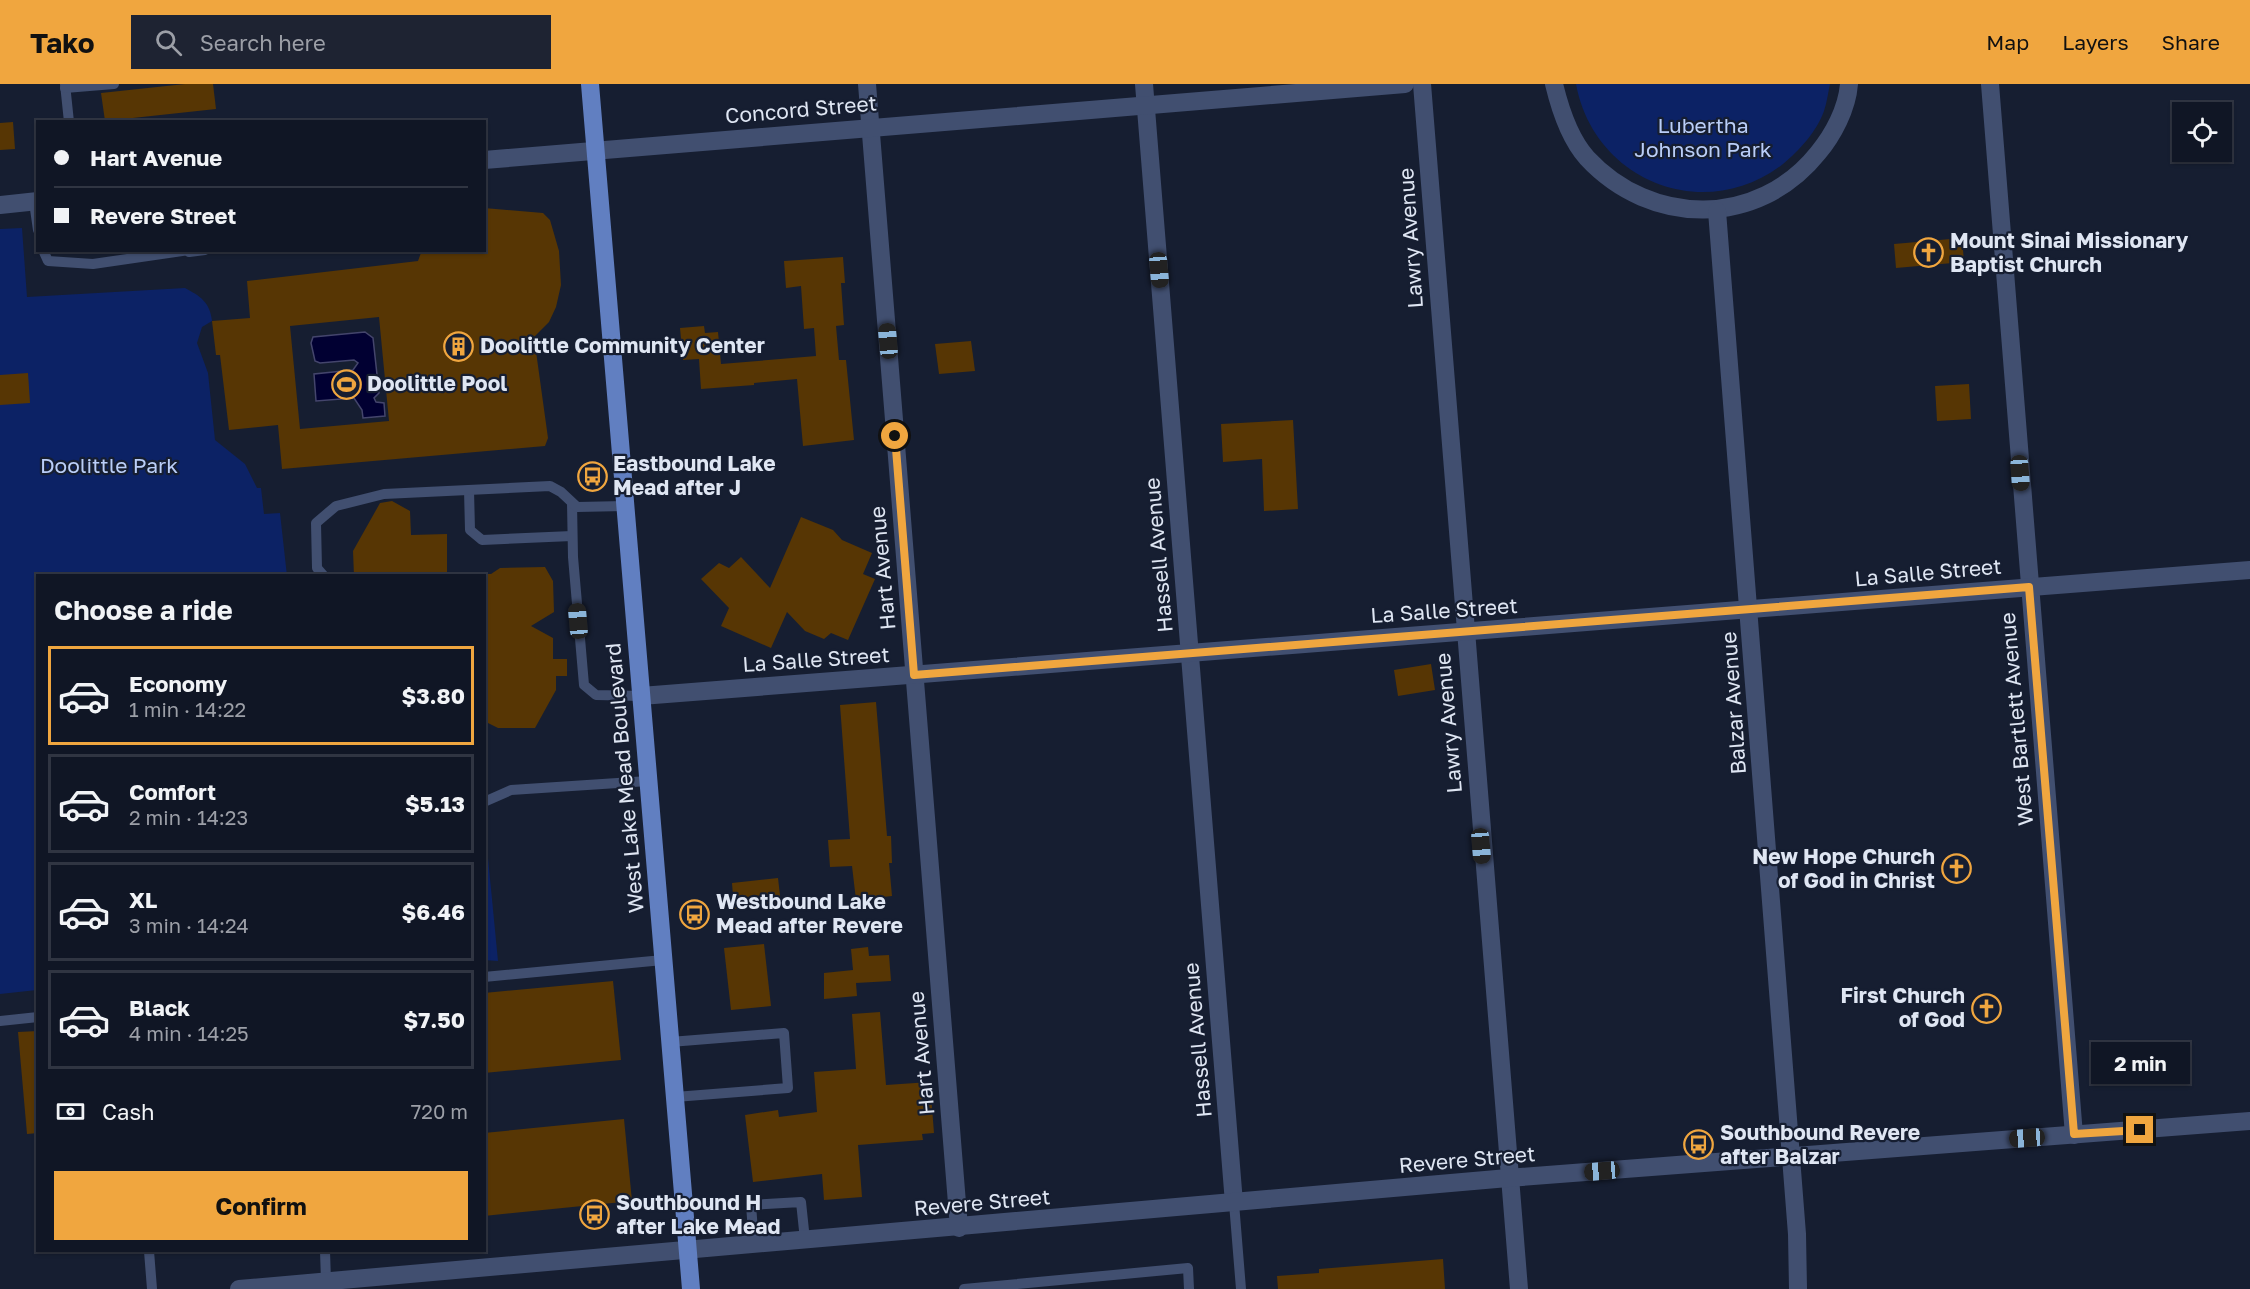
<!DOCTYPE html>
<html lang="en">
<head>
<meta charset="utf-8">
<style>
	:root { --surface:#101625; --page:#1e2332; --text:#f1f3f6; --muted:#9c9fa7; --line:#303542; --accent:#f0a63f }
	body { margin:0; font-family:"Golos Text",sans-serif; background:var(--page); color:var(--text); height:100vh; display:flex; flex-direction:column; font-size:22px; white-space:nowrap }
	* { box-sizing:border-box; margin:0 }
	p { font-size:20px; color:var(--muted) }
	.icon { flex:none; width:33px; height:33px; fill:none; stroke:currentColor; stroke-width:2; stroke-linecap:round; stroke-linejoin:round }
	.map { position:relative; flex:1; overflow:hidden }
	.panel { position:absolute; left:36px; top:490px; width:450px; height:678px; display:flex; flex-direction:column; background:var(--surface); border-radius:0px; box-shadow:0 2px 4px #0004,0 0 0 2px var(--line) }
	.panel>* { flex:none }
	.hud { position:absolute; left:36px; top:36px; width:450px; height:132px; border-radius:0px; box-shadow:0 2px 4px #0004,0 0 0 2px var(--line); display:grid; align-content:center; height:132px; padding:0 18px; background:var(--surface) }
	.fabs { position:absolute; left:2172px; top:18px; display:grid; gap:12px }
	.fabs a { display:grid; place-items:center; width:60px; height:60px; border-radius:0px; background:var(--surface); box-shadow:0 2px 4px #0004,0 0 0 2px var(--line); font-size:30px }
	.end { position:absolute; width:27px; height:27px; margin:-14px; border:8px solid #f0a63f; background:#111; box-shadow:0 0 0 3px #111 }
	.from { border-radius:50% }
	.bubble { position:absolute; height:42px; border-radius:0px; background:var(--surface); box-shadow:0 2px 4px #0004,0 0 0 2px var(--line); font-size:20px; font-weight:700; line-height:42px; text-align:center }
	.car { position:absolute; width:18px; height:36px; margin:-18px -9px; border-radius:8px; box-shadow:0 0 4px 2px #0007; background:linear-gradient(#222 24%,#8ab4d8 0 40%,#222 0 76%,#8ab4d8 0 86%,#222 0) }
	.hud b { display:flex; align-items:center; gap:21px; height:57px; font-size:22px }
	.hud b+b { border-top:2px solid var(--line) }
	.hud i { width:15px; height:15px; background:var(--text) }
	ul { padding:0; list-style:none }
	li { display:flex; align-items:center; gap:18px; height:99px; margin:0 12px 9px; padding:0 6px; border:3px solid var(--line); border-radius:0px }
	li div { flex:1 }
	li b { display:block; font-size:22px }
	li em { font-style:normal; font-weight:700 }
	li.current { border-color:var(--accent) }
	li>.icon { width:54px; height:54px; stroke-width:1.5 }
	h2 { padding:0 18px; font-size:27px; line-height:72px }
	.pay { display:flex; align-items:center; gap:15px; height:66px; padding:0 18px; font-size:22px }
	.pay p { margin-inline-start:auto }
	.primary-button { display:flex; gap:12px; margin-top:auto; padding:12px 18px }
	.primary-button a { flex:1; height:69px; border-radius:0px; background:var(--accent); color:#111; font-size:24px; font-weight:700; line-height:69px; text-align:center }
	header { display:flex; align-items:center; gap:36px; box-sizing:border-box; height:84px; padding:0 30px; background:var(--accent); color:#111 }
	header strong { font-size:28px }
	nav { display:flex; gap:33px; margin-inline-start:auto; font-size:21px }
	.search { width:420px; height:54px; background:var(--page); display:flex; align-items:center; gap:15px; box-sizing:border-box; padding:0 21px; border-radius:0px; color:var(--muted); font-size:22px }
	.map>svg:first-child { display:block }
</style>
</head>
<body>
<header>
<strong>Tako</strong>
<div class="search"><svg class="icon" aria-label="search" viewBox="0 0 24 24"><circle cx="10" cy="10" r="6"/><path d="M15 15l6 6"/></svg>Search here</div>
<nav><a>Map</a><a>Layers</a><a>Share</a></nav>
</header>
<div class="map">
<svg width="2250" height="1205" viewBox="0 0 2250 1205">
	<rect width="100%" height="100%" fill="#161e31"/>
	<g fill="#0c2265">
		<path d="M1576,0H1830C1828,9 1827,18 1824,27C1817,47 1799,67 1783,80C1704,141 1594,97 1576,0Z"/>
		<path d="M22,144L27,213L185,204C200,212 210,218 212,237L202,243L197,259L208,289L215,356L245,380L257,404H261L264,430L280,429L287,492H38L37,906L0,910V145Z"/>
		<path d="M485,743L498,877L484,876Z"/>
	</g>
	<path fill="#010032" stroke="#44456c" stroke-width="1.5" d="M365,248L373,254L379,309L374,314L376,318L384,319L385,332L363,334L362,326L354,314L316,317L314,290L353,286L358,279L354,276L320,279L315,277L311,259L313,253Z"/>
	<g fill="#573604" fill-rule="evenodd">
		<path d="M185,0H213L216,25L105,37L101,9Z"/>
		<path d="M13,38L15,65L0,66V39Z"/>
		<path d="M484,124L543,129L550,136L559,167L561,201L556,223L549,238L534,253L548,354L545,362L282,385L278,341L229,346L220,271H216L212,237L250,234L247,197L418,177L422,166H484ZM379,233L389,337L300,345L290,242Z"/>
		<path d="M1962,154L1964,178L1896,184L1894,160Z"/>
		<path d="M843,173L845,199H841L844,241L836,242L839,276H846L854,356L803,362L797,295L754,299V301L701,305L699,275L683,276L680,244L704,242L705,249L718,248L721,280L816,272L814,244L804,245L801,202L786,204L784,177Z"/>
		<path d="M971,257L975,287L939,290L935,260Z"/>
		<path d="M28,289L30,319L0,321V291Z"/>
		<path d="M1969,300L1971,335L1937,337L1935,302Z"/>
		<path d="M1293,336L1298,425L1264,427L1262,375L1223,378L1221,340Z"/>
		<path d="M392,417L410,427L411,451L447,450V492H354L353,467L380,419Z"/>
		<path d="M801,433L833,446L842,456L872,469L863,490L875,495L848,556L831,549L824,555L805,547L787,528L771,564L721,542L729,524L701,495L719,479L729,484L741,473L770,504Z"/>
		<path d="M545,483L553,497L554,528L531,542L553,554V575H567V592H556V606L535,644H498L484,637V490H491L500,484Z"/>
		<path d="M1431,580L1435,606L1398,612L1394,586Z"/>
		<path d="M876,618L887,752H891L892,779H889L892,812L856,816L852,782L830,783L828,756L850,755L840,621Z"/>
		<path d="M778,794L781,820L734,825L732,799Z"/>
		<path d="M764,860L771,922L731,926L724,864Z"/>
		<path d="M868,863L869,872L889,871L891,897L856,899L857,912L824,915V889L853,886L851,865Z"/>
		<path d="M613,897L621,976L484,989V909Z"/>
		<path d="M880,928L886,1001L930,998L934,1049L922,1050L923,1056L858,1061L862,1113L824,1116L822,1090L753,1098L745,1031L778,1026L779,1033L817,1028L814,988L856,985L852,930Z"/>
		<path d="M38,947V1049L27,1050L18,948Z"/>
		<path d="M624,1035L632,1117L484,1132V1049Z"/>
		<path d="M1443,1175L1445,1205H1278L1277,1192L1319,1189V1185Z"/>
	</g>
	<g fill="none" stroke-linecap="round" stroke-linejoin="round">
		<g stroke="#414f70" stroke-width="10">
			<path d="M65,0L69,38"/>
			<path d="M65,4L114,0"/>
			<path d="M34,118L38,146"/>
			<path d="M43,166L48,177L93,180L189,166"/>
			<path d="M189,168L205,166"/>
			<path d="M469,406L470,446L482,456L572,452"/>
			<path d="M572,419L573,473L584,601L596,611L641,612"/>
			<path d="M324,492L317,484L316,439L336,422L384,410L550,402L561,408L577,423L625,422"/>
			<path d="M484,718L511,706L648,697"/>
			<path d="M484,893L663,876"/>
			<path d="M0,937L38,933"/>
			<path d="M670,958L784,949L788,1004L675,1013"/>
			<path d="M1234,1119L1241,1205"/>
			<path d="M754,1160L751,1121L801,1118L805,1156"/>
			<path d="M149,1167L152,1205"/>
			<path d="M325,1167L326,1197"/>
			<path d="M964,1205L1188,1184L1189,1205"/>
		</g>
		<g stroke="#414f70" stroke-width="18">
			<path d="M867,0L959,1144"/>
			<path d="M1144,0L1234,1119"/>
			<path d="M1422,0L1519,1205"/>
			<path d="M1990,0L2074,1051"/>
			<path d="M641,612L2250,486"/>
		</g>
		<g stroke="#414f70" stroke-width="18">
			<path d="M1554,0C1560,25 1569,54 1587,74C1651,143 1758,144 1818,69C1833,51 1847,25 1849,0"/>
			<path d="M484,76L1405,0"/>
			<path d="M0,121L38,117"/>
			<path d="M1717,127L1797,1150L1798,1205"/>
			<path d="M239,1205L1508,1094L2250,1037"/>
		</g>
		<path stroke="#617fc1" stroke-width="18" d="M590,0L691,1205"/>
	</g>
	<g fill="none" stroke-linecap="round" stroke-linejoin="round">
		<path stroke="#f0a63f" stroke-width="8" d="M895,352L914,591L2029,503L2074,1050L2140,1046"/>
	</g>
	<defs>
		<symbol id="church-ring" viewBox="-11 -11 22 22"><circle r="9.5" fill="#161e31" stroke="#f0a63f" stroke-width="1.5"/><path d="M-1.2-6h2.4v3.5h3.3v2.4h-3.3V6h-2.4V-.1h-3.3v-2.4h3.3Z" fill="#f0a63f"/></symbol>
		<symbol id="building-ring" viewBox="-11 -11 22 22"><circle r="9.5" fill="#161e31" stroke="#f0a63f" stroke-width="1.5"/><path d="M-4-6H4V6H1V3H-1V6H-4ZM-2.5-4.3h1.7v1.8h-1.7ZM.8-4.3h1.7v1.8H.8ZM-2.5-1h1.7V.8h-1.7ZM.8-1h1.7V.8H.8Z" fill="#f0a63f"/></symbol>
		<symbol id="stadium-ring" viewBox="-11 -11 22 22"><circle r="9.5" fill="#161e31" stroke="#f0a63f" stroke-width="1.5"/><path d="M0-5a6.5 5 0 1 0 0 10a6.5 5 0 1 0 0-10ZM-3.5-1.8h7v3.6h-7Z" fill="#f0a63f"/></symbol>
		<symbol id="bus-ring" viewBox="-11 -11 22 22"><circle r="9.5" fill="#161e31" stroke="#f0a63f" stroke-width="1.5"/><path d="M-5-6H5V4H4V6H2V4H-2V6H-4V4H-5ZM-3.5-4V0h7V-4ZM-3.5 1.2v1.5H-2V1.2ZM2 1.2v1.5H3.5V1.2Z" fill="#f0a63f"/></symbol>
	</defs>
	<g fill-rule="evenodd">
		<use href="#church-ring" x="1912" y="152" width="33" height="33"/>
		<use href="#building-ring" x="442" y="246" width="33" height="33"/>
		<use href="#stadium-ring" x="330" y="284" width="33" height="33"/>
		<use href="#bus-ring" x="576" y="376" width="33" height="33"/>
		<use href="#church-ring" x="1940" y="768" width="33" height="33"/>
		<use href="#bus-ring" x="678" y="814" width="33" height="33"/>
		<use href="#church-ring" x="1970" y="908" width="33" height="33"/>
		<use href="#bus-ring" x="1682" y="1044" width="33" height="33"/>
		<use href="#bus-ring" x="578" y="1114" width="33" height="33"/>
	</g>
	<g text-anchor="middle" stroke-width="4.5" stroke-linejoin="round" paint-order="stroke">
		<g font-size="21" fill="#dfe6f3" stroke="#161e31">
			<text transform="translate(801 26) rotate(-5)" y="7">Concord Street</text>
			<text transform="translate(1411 154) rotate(-94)" y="7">Lawry Avenue</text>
			<text transform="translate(1159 471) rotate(-95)" y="7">Hassell Avenue</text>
			<text transform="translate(883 484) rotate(-95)" y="7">Hart Avenue</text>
			<text transform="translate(1928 489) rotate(-5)" y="7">La Salle Street</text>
			<text transform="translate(1444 527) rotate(-4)" y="7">La Salle Street</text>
			<text transform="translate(816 576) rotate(-4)" y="7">La Salle Street</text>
			<text transform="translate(1734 619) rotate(-94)" y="7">Balzar Avenue</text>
			<text transform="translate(2017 635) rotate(-95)" y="7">West Bartlett Avenue</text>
			<text transform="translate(1449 639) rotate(-95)" y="7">Lawry Avenue</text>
			<text transform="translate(625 694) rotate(-95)" y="7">West Lake Mead Boulevard</text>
			<text transform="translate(1198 956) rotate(-95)" y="7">Hassell Avenue</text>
			<text transform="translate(922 969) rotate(-95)" y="7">Hart Avenue</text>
			<text transform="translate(1467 1076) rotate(-5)" y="7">Revere Street</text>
			<text transform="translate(982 1119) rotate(-5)" y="7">Revere Street</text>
		</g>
		<g font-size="21" fill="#bacef8" stroke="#161e31">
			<text x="1703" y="49">Lubertha<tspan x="1703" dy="24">Johnson Park</tspan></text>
			<text x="109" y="389">Doolittle Park</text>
		</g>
		<g font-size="21" font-weight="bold" fill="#dfe6f3" stroke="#161e31" text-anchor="start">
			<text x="1950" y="164">Mount Sinai Missionary<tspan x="1950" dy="24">Baptist Church</tspan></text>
			<text x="480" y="269">Doolittle Community Center</text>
			<text x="367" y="307">Doolittle Pool</text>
			<text x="613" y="387">Eastbound Lake<tspan x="613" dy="24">Mead after J</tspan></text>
			<text x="1935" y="780" text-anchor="end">New Hope Church<tspan x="1935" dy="24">of God in Christ</tspan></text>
			<text x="716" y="825">Westbound Lake<tspan x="716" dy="24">Mead after Revere</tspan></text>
			<text x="1965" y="919" text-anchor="end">First Church<tspan x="1965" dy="24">of God</tspan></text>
			<text x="1720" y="1056">Southbound Revere<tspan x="1720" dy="24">after Balzar</tspan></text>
			<text x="616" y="1126">Southbound H<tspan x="616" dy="24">after Lake Mead</tspan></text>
		</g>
	</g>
</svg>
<div class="fabs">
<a><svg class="icon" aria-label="locate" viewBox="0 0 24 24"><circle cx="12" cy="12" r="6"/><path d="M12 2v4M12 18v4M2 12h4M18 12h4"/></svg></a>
</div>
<i class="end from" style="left:895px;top:352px"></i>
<i class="end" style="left:2140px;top:1046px"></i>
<div class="bubble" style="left:2091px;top:958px;width:99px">2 min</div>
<i class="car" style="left:1159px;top:186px;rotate:175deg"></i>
<i class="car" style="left:888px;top:257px;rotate:355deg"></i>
<i class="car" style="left:2020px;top:389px;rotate:176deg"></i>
<i class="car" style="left:578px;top:537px;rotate:355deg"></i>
<i class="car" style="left:1481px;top:762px;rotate:175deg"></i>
<i class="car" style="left:2027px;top:1054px;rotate:266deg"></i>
<i class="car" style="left:1602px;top:1087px;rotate:265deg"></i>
<div class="hud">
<b><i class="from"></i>Hart Avenue</b>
<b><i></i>Revere Street</b>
</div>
<section class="panel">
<h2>Choose a ride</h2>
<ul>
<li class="current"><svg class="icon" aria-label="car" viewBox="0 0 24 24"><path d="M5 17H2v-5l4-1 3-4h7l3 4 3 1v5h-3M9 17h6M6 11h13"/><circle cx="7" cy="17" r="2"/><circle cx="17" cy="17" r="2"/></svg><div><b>Economy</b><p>1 min · 14:22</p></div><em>$3.80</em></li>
<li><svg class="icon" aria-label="car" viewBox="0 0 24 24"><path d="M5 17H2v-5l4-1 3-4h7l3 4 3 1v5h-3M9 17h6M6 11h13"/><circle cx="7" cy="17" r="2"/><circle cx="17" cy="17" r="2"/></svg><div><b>Comfort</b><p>2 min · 14:23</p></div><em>$5.13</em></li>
<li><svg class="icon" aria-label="car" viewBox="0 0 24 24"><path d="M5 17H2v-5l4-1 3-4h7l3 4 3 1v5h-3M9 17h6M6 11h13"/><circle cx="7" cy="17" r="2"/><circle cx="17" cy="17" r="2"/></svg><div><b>XL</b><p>3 min · 14:24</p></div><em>$6.46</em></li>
<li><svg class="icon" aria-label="car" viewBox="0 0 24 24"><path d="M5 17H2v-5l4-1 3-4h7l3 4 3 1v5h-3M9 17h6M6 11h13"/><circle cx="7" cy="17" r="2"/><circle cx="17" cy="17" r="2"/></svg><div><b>Black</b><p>4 min · 14:25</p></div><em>$7.50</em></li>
</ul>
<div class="pay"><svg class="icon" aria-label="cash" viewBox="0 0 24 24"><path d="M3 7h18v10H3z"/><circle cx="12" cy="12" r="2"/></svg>Cash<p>720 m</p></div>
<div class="primary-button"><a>Confirm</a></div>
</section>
</div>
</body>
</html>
